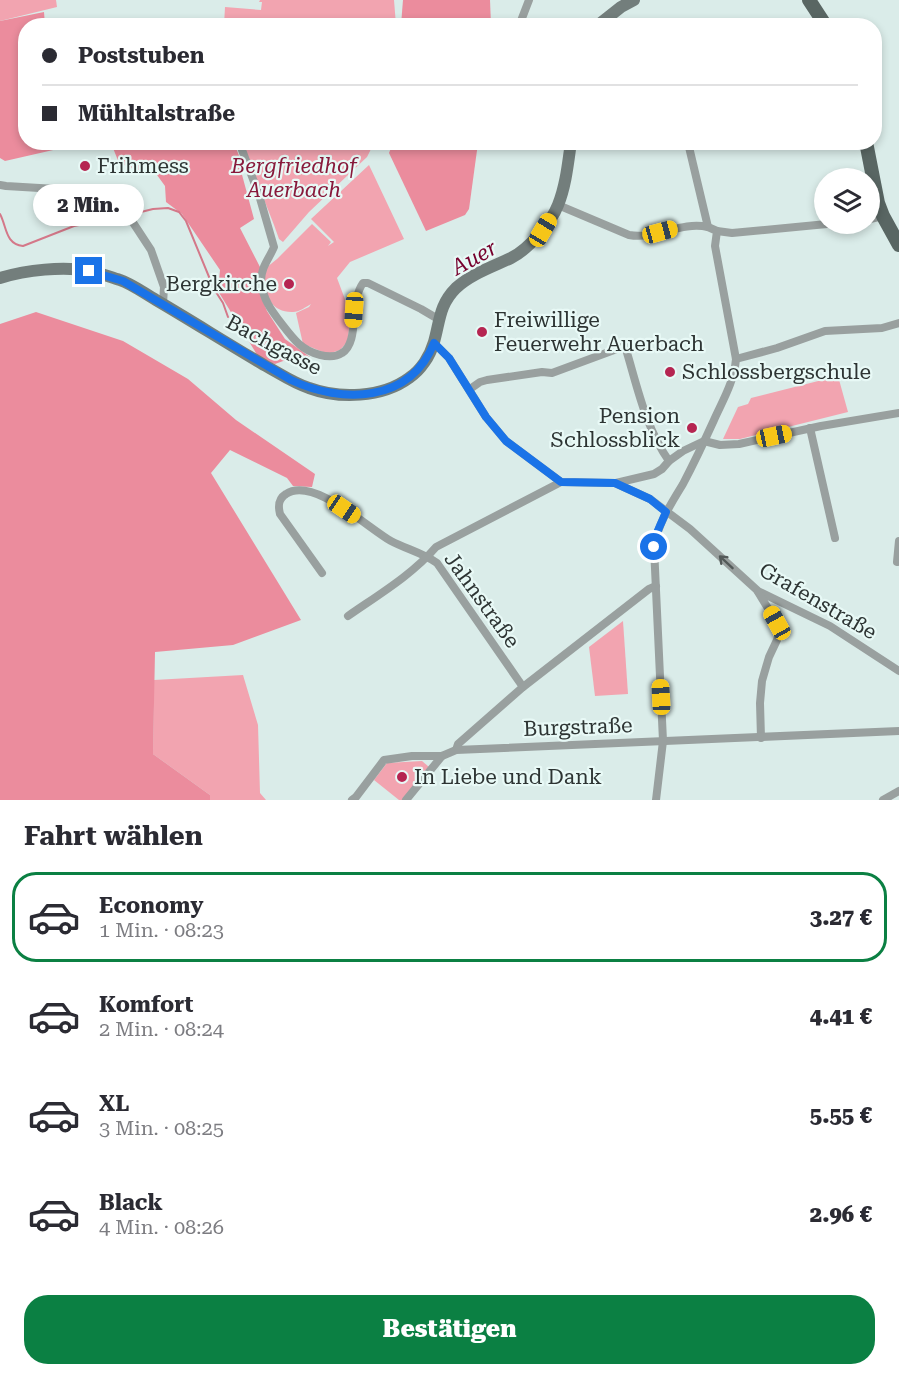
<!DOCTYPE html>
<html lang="de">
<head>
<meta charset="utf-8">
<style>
	:root { --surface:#fff; --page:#f2f2f3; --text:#2b2b33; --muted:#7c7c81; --line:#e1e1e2; --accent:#0b8043 }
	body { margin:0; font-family:"Roboto Serif",serif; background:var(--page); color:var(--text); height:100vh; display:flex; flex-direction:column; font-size:22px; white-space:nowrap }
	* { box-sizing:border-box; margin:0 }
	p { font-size:20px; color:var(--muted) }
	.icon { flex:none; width:33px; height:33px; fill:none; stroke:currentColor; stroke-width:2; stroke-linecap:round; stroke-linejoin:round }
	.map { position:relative; height:800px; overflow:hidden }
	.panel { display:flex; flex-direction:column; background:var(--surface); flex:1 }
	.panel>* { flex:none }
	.hud { position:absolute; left:18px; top:18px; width:864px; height:132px; border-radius:24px; box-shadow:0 3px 9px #0003; display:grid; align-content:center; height:132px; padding:0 24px; background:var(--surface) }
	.fabs { position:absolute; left:814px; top:168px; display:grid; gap:12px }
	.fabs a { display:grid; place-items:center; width:66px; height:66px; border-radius:50%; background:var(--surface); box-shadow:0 3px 9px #0003; font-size:30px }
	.end { position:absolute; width:27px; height:27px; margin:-14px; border:8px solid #1a73e8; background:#fff; box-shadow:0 0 0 3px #fff }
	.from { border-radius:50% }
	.bubble { position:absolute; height:42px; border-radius:21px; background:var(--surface); box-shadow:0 3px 9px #0003; font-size:20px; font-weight:800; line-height:42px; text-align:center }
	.car { position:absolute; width:18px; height:36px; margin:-18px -9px; border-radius:8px; box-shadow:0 0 4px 2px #0007; background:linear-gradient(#f5c518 24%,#345 0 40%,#f5c518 0 76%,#345 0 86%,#f5c518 0) }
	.hud b { display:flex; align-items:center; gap:21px; height:57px; font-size:22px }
	.hud b+b { border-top:2px solid var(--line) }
	.hud i { width:15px; height:15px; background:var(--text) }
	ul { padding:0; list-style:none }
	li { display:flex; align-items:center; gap:18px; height:90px; margin:0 12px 9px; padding:0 12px; border:3px solid transparent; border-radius:24px }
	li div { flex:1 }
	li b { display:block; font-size:22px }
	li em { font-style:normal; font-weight:800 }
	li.current { border-color:var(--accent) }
	li>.icon { width:54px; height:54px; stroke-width:1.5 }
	h2 { padding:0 24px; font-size:27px; line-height:72px }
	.button { display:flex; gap:12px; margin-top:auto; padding:12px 24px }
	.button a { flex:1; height:69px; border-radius:24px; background:var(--accent); color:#fff; font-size:24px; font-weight:800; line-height:69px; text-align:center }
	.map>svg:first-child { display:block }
</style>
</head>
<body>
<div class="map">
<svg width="899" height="800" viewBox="0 0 899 800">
	<rect width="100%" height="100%" fill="#daece9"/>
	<g fill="#f2a4b0">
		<path d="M0,0H56L57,7L0,21Z"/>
		<path d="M260,0H394L396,25H224L225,7L261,10L262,2H259Z"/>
		<path d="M242,143H374L367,157L309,212L283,242L279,239L274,225Z"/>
		<path d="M369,165L404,239L350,262L337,278L346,302L351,305L348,341L340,350L328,354L303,344L296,313L309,307L311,304C306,307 299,312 293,312C268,313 261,288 266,268L277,259L312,224L331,242L328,246L334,242L311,219Z"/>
		<path d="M838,376L848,412L740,439H723L738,407L748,404L751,398Z"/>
		<path d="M623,621L628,694L595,696L589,647Z"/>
		<path d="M243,675L258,725L260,793L266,800H210V795L153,754L154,680Z"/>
		<path d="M422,761L429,767L402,800H399L374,780L387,763Z"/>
	</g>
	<g fill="#eb8c9d">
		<path d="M403,0H490L491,25H401Z"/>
		<path d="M44,12L45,25L26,26V142L234,143L240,158L238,160L254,219L240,228L260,267L261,296L267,311L285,339L310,357L303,359L294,357L275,364L259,358L218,291L220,270L182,214L166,202L165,186L157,175L146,174L119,163L111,143L62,148L5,161L0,158V21Z"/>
		<path d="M393,143H478L469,209L465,215L426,231L389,153Z"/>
		<path d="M36,312L123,341L188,379L236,420L315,474L312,487L293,486L287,478L230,450L211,473L301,620L233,645L155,652L153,754L210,795V800H0V324Z"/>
	</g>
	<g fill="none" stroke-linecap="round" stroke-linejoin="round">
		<g stroke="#d47889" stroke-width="2">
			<path d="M0,214C7,227 5,244 23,246L74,226L124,216"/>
			<path d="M129,215L153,209L168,208L179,212L186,221L214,289L223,303L228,317"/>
		</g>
		<g stroke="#99a09f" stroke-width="8">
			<path d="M519,26L529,0"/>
			<path d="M239,142L259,195L274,247C269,259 261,267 261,281C262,289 264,297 268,304C272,312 292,338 299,344C309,353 330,361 342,353C360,342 349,302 363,283H368L421,309L438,319"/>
			<path d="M689,147L709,142"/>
			<path d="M0,185L6,186L73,190L87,194L123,212L130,218L151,250L164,287L163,304"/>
			<path d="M558,205L629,235C656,240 680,221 708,227"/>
			<path d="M870,219L883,216"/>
			<path d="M717,231L732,233L827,224"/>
			<path d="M434,343L449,358L486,417L506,441L561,482L615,483L650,499L690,529L758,591L830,626L899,671"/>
			<path d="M736,359L777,348L825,331L882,328L899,323"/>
			<path d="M470,389L480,382L487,380L542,372L552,373L625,346C637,385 645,427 669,461"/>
			<path d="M810,428L835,538"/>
			<path d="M616,483L654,474L662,469L669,461L683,451L704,441L720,445L739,444L821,426L899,413"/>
			<path d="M897,562L899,541"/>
			<path d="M322,573L280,514C278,506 278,499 286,494C313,476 368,528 391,541C406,549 423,553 437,563L523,687"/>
			<path d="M758,592L777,623L780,630L777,640L769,657L762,681L760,703L761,738"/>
			<path d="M348,616C378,595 412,575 436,547L561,482"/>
			<path d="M456,750L458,744L523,687L649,589L656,586"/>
			<path d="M352,800L356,797L384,760L412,756H442L456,750L899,731"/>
			<path d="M406,800L442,756"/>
			<path d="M656,800L663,741L654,547C658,523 671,504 683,484C694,463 704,442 714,420C723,400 734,382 736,359L715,246L717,231L708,227L689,147L685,142"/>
			<path d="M883,800L899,791"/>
		</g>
		<g stroke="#737e7c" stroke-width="12">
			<path d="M597,26L621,7L634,0"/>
			<path d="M0,278C26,270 63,266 90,271C100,273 110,277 120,280C132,284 144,293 156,300C192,321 228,344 264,365C279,373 293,383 309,388C339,399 382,398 409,378C421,370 430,356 434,342C440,321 439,305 456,288C471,274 492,267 511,258C529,249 551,223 558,205C566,185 568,163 571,142"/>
		</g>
		<g stroke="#596663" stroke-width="14">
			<path d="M809,0L826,26"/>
			<path d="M866,142L878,203L883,216L899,245"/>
		</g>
	</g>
	<defs><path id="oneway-shaft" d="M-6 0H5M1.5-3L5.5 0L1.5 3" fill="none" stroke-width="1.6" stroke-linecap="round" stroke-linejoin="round" transform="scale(1.5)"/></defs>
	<use stroke="#535a59" href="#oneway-shaft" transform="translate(726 562) rotate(-137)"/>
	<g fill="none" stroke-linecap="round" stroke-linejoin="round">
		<path stroke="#1a73e8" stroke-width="8" d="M89,271L123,281L291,380C342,404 410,403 434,343L449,358L486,417L506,441L561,482L615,483L650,499L666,512L656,535L654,547"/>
	</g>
	<g fill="#b52551" stroke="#e8f9f6" stroke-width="2">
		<circle cx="85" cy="166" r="6"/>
		<circle cx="289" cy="284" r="6"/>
		<circle cx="482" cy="332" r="6"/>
		<circle cx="670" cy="372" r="6"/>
		<circle cx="692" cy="428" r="6"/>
		<circle cx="402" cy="777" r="6"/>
	</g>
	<g text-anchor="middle" stroke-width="4.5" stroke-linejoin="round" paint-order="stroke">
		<g font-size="21" fill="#2d3433" stroke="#e8f9f6" text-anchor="start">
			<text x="97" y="173">Frihmess</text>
			<text x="277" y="291" text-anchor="end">Bergkirche</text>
			<text x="494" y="327">Freiwillige<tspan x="494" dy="24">Feuerwehr Auerbach</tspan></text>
			<text x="682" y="379">Schlossbergschule</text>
			<text x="680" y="423" text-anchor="end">Pension<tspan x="680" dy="24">Schlossblick</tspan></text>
			<text x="414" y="784">In Liebe und Dank</text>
		</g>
		<g font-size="21" font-style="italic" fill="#88193b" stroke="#e8f9f6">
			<text x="294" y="173">Bergfriedhof<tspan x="294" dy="24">Auerbach</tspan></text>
		</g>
		<g font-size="21" fill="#2d3433" stroke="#e8f9f6">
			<text transform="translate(274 345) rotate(28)" y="7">Bachgasse</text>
			<text transform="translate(482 600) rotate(54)" y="7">Jahnstraße</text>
			<text transform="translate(818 601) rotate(30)" y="7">Grafenstraße</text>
			<text transform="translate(578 727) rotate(-2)" y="7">Burgstraße</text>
		</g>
		<g font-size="22" font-style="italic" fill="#76002d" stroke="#e8f9f6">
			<text transform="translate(474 257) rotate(-29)" y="8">Auer</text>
		</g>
	</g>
</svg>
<div class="fabs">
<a><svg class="icon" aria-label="layers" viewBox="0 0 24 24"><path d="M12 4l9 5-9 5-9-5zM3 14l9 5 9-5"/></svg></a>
</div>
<i class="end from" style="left:654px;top:547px"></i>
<i class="end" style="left:89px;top:271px"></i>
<div class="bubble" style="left:33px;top:184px;width:111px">2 Min.</div>
<i class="car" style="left:543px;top:230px;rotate:31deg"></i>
<i class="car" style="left:660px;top:232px;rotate:75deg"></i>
<i class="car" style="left:354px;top:310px;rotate:184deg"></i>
<i class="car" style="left:774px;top:436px;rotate:78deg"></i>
<i class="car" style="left:344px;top:509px;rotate:124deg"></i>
<i class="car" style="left:777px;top:623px;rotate:331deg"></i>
<i class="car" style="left:661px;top:697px;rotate:357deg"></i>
<div class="hud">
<b><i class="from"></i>Poststuben</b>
<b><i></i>Mühltalstraße</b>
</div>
</div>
<section class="panel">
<h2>Fahrt wählen</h2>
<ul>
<li class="current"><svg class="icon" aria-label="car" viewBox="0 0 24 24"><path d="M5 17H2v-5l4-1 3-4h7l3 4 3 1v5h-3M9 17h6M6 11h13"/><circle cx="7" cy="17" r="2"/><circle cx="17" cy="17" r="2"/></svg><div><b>Economy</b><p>1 Min. · 08:23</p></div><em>3.27 €</em></li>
<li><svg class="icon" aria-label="car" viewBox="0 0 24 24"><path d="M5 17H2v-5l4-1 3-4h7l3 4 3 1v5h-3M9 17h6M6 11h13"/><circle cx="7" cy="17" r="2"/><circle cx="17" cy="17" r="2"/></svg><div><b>Komfort</b><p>2 Min. · 08:24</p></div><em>4.41 €</em></li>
<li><svg class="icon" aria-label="car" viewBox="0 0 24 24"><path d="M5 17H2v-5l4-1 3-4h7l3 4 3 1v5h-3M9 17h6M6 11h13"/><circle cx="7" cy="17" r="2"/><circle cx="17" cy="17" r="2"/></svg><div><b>XL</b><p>3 Min. · 08:25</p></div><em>5.55 €</em></li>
<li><svg class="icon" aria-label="car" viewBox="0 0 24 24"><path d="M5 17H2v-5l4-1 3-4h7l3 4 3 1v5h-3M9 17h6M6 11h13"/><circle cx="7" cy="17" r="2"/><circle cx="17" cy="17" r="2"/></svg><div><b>Black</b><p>4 Min. · 08:26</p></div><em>2.96 €</em></li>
</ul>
<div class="button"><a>Bestätigen</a></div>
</section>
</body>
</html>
